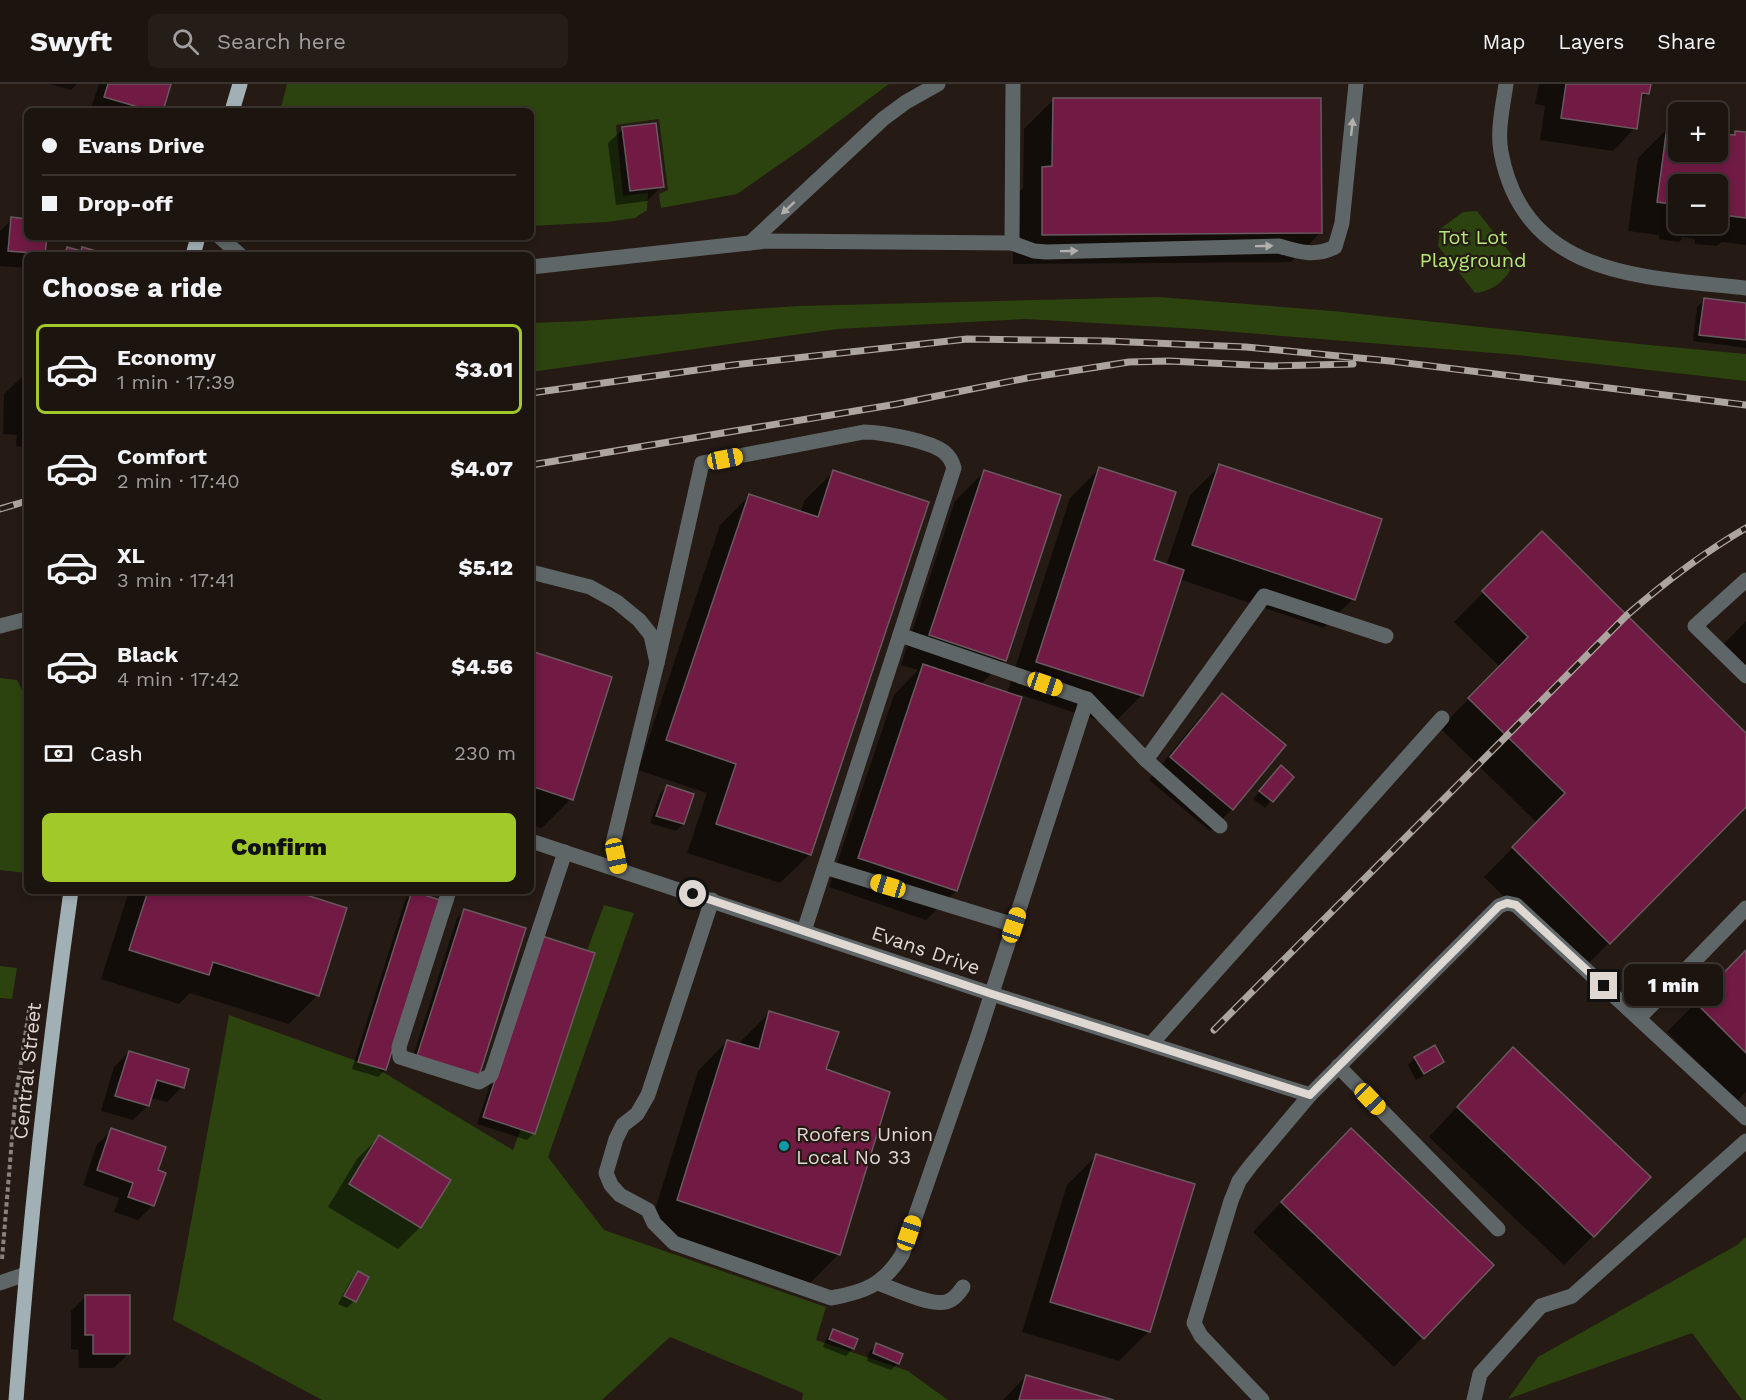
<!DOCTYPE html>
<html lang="en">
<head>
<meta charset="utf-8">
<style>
	:root { --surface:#1c140f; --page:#251d18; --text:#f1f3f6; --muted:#a09e9e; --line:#3a332f; --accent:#a1c929 }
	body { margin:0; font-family:"Work Sans",sans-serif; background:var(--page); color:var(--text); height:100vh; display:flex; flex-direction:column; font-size:22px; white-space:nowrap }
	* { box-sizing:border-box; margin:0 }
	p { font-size:20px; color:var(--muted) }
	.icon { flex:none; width:33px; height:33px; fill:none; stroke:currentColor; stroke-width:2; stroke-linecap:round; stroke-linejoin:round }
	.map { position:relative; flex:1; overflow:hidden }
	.details { position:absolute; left:24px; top:168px; width:510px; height:642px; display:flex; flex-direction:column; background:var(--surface); border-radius:9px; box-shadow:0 3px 9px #0003,0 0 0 2px var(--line) }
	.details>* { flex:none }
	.hud { position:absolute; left:24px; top:24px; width:510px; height:132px; border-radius:9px; box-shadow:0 3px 9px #0003,0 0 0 2px var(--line); display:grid; align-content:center; height:132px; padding:0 18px; background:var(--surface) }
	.buttons { position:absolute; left:1668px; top:18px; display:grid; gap:12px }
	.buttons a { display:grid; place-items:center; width:60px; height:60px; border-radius:9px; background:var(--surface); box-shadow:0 3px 9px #0003,0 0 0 2px var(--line); font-size:30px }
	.end { position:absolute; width:27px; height:27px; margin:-14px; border:8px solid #ded7d2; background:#111; box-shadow:0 0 0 3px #111 }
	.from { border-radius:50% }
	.bubble { position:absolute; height:42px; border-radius:9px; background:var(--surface); box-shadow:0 3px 9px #0003,0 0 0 2px var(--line); font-size:20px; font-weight:800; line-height:42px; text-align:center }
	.car { position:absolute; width:18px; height:36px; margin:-18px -9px; border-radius:8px; box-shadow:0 0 4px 2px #0007; background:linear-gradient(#f5c518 24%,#345 0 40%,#f5c518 0 76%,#345 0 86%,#f5c518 0) }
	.hud b { display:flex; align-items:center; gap:21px; height:57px; font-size:22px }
	.hud b+b { border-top:2px solid var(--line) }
	.hud i { width:15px; height:15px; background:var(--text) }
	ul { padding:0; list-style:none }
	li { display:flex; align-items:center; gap:18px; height:90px; margin:0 12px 9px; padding:0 6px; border:3px solid transparent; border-radius:9px }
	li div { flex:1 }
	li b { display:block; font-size:22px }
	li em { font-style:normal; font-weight:800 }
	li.on { border-color:var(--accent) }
	li>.icon { width:54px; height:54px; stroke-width:1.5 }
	h2 { padding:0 18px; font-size:27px; line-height:72px }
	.pay { display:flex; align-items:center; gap:15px; height:66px; padding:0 18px; font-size:22px }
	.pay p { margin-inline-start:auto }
	.cta { display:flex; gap:12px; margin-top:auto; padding:12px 18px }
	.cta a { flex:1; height:69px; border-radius:9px; background:var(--accent); color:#111; font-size:24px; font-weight:800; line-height:69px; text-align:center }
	header { display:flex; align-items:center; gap:36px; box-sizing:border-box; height:84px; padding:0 30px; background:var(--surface); border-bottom:2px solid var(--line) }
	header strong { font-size:28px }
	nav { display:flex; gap:33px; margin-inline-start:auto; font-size:21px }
	.search { width:420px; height:54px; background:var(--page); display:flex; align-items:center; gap:15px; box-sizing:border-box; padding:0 21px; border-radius:9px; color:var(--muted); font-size:22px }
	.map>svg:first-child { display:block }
</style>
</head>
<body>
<header>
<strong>Swyft</strong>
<div class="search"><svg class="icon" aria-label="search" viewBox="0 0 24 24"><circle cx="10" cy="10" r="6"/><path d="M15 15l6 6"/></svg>Search here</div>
<nav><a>Map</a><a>Layers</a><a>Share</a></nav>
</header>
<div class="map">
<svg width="1746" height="1316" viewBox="0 0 1746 1316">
	<rect width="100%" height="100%" fill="#251a14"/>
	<g fill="#2c420f">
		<path d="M287,0H889L806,62L737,110L661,124L659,110L668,106L659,35L616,41L623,112L648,109L647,126L635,134L607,138L531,142V27H280Z"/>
		<path d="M1477,127L1515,175C1509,194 1495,207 1475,209L1438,162L1440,145L1463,128Z"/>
		<path d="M1158,213L1333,227L1639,260L1746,270V297L1518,271L1197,245L1026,235L837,245L531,288V239L582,237L798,222Z"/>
		<path d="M0,594L17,596L27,616V789L0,786Z"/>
		<path d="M604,821L634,829L548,1073L604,1146L826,1223L816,1256L908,1287L948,1316H802L803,1309L670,1253L602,1316H322L173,1236L229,931L376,984L513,1066Z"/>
		<path d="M0,882L17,884L12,915L0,914Z"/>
		<path d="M1746,1153V1316H1742L1692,1249L1508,1315L1538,1273L1737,1161Z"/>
	</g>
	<g fill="#0007" fill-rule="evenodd">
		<path d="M50,0H77L71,6Z"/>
		<path d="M99,0H170L161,27H90Z"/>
		<path d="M1539,0H1649L1648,9L1640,17L1635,44L1613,67L1540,56L1545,22L1535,20Z"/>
		<path d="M1053,16L1320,149L1291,178L1013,180V114L1023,104L1024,45Z"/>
		<path d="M623,45L662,102L647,117L616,121L608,59Z"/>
		<path d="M1667,45L1678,46V68H1718V51L1731,53L1735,49L1746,50V161L1722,158L1717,162L1695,160V155L1683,153L1679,158L1659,155V151L1628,147L1638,74ZM1678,100H1718V140H1678Z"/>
		<path d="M12,135L27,136V153H45L44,170L27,171V184L0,182V147Z"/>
		<path d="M1704,216L1746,221V264L1693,257L1697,223Z"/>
		<path d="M27,288V364L16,362L17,351L3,350L4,310Z"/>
		<path d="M1220,382L1353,515L1324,544L1179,495L1141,612L1112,641L1021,611L956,807L926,836L829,803L894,611L918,586L901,581L955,417L985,387L1005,576L981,600L1007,609L1070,414L1099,385L1152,477L1166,482L1190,411Z"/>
		<path d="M833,388L810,770L780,799L687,769L707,709L638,686L720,441L749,412L800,429L804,417Z"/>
		<path d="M1542,449L1746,651V721L1580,888L1484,793L1537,739L1440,644L1500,583L1454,538Z"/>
		<path d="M1746,537V592L1719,565Z"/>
		<path d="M531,568L571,715L542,744L531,741Z"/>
		<path d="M1222,611L1232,725L1210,747L1149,696L1200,633Z"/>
		<path d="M1274,690L1292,693L1265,724L1253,715Z"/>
		<path d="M667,703L692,711L683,740L676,747L650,739L660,710Z"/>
		<path d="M129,807H289L318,911L289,940L190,909L179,920L101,895Z"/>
		<path d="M412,809L438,817L385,986L378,993L352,985L405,816Z"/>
		<path d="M464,827L477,994L410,982L457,834Z"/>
		<path d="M536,861L534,1049L527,1056L477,1040Z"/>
		<path d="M1746,867V1008L1737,1017L1667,948Z"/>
		<path d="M770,928L824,986L839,1170L810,1199L649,1145L698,987L727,957L740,961L741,957Z"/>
		<path d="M129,968L182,1003L167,1018L150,1014L148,1021L133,1036L101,1027L114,983Z"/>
		<path d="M1415,974L1443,978L1435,985L1416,996L1408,981Z"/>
		<path d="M1484,994L1593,1152L1564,1181L1429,1053Z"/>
		<path d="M112,1046L156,1087L153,1121L138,1136L114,1128L119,1114L83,1101L97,1060Z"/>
		<path d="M379,1053L420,1143L398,1165L328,1123L357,1075Z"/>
		<path d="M1096,1072L1193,1101L1148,1248L1119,1277L1022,1248L1067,1101Z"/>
		<path d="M1322,1075L1492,1181L1394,1283L1253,1148Z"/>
		<path d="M358,1189L367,1194L354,1217L347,1224L338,1220L351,1196Z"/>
		<path d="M86,1212L129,1269L114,1284H79L78,1266L71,1265V1227Z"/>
		<path d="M834,1247L853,1264L846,1272L823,1263L827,1254Z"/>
		<path d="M876,1261L898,1279L891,1286L867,1277L869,1268Z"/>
		<path d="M1026,1292L1109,1316H1003Z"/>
	</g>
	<g fill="#701a44" stroke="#695a5f" stroke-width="1.5">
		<path d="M108,0H171L163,27H152L104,13Z"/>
		<path d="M1566,0H1651L1649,10L1642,9L1637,45L1561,34Z"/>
		<path d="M1053,14H1321L1322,149L1042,151V83L1052,82Z"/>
		<path d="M656,39L664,103L630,107L622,43Z"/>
		<path d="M1667,43L1678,45V68H1718V45V50L1735,51V47L1746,48V134L1723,131L1724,126L1718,125V100H1678V121L1657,118Z"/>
		<path d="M11,133L27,135V153H47L45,170L8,167Z"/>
		<path d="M67,163L81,167L82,163L110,171H65Z"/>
		<path d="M1704,214L1746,219V256L1699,251Z"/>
		<path d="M26,286H27V328H24Z"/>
		<path d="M1219,380L1382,435L1355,516L1192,461Z"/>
		<path d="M1099,383L1176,408L1154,476L1184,486L1143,612L1036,578Z"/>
		<path d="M833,386L929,418L811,771L716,740L736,680L666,656L749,410L818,433Z"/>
		<path d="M984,386L1061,411L1006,577L929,551Z"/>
		<path d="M1542,447L1746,649V723L1610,860L1512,763L1565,709L1468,614L1528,553L1482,507Z"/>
		<path d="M531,567L612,593L573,716L531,702Z"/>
		<path d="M923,580L1022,613L957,807L858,774Z"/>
		<path d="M1222,609L1286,661L1233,726L1170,673Z"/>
		<path d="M1281,681L1294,693L1273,718L1259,707Z"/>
		<path d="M667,701L694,710L684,740L656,732Z"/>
		<path d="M148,807H294L347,824L319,912L213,878L209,891L129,866Z"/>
		<path d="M412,807L440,816L386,986L358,978Z"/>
		<path d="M464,825L526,844L478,995L416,975Z"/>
		<path d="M542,852L595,869L535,1050L483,1033Z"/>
		<path d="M1746,866V969L1695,918Z"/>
		<path d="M769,927L839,948L826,985L890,1008L840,1171L677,1116L727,956L759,965Z"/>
		<path d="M1435,961L1444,978L1424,990L1414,973Z"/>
		<path d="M1513,963L1651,1093L1594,1153L1457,1023Z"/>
		<path d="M129,967L189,985L184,1004L157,996L149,1022L115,1012Z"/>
		<path d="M111,1044L166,1063L158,1086L166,1089L154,1122L128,1113L133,1099L97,1086Z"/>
		<path d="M1351,1044L1494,1181L1424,1255L1281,1118Z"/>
		<path d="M379,1051L451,1096L421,1144L349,1100Z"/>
		<path d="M1096,1070L1195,1100L1150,1248L1050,1218Z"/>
		<path d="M358,1187L369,1193L356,1218L344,1212Z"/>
		<path d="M85,1211H130V1270H93V1251H85Z"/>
		<path d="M833,1245L858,1255L854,1265L829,1255Z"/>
		<path d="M876,1259L903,1270L899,1280L873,1269Z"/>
		<path d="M1026,1291L1114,1316H1019Z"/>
	</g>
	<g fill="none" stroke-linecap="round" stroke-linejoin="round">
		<path stroke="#8b827c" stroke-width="4" stroke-dasharray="4.5 3" stroke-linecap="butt" d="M2,1175L15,1018L30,920"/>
		<g stroke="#5f6668" stroke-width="15">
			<path d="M1506,0C1503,22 1497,46 1501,68C1524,194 1645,193 1746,204"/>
			<path d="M220,153L240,171"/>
			<path d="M750,159L883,35L906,18L938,0"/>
			<path d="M1012,159L1034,167L1046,168L1279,162C1299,168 1315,173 1335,163L1342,139L1356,0"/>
			<path d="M531,183L767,157L1012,159L1013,0"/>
			<path d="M531,488L590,503L617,518L639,536L651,551L657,579L613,759L619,785"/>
			<path d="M1746,496L1695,542L1746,592"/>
			<path d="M0,542L27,535"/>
			<path d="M900,551L1087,615"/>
			<path d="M657,579L702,379L864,348C882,348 930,357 944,368C949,372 952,377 954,384L804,847"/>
			<path d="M1146,676L1220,742"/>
			<path d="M531,757L992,910L1310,1011"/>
			<path d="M825,783L1014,841"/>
			<path d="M449,807L399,963L400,973L479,998L491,991L565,768"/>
			<path d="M712,816L648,1011L637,1030L623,1041L616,1055L606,1089L611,1101L620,1111L648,1126L654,1139L674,1159L831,1214C865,1208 883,1201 902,1171L978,952L1087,615L1146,676L1264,512L1386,552"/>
			<path d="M1639,934L1746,824"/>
			<path d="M1151,960L1442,634"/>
			<path d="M1338,982L1498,1145"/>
			<path d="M0,1199L26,1190"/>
			<path d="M878,1199C894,1205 930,1222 946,1218C954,1216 959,1209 963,1203"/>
			<path d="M1262,1316L1201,1252L1194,1239L1231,1117L1239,1097L1251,1081L1310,1011L1499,822L1507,819L1516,821L1746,1034"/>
			<path d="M1474,1316L1480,1290L1541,1222L1572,1212L1746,1057"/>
		</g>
		<g stroke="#a1b0b4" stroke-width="15">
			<path d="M232,27L240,0"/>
			<path d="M193,171L198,153"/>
			<path d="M16,1316C29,1146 47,976 71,807"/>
		</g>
		<defs>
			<g id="rail">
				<path d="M531,309L733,281L967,255L1107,257L1246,263L1390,277L1746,321"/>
				<path d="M531,381L897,320L1027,294L1129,278L1169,277L1272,282L1353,280"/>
				<path d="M0,425L27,417"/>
				<path d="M1214,946L1627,531C1665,498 1703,469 1746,444"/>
			</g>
		</defs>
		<use href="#rail" stroke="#aca49e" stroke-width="7"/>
		<use href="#rail" stroke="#251a14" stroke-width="4.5" stroke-dasharray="14" stroke-linecap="butt"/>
	</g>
	<defs><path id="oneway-solid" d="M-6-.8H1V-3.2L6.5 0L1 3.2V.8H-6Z" transform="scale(1.5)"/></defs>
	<g fill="#b2afad">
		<use href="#oneway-solid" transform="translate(1352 43) rotate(-84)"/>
		<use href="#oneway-solid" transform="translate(788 124) rotate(137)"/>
		<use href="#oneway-solid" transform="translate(1264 162) rotate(-1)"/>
		<use href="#oneway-solid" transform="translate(1069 167) rotate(-1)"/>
	</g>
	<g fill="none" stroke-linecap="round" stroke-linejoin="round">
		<path stroke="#ded7d2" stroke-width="8" d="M693,810L992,910L1310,1011L1499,822L1507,819L1516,821L1604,902"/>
	</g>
	<circle fill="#0f9aa8" stroke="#251a14" stroke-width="2" cx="784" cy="1062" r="6"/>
	<g text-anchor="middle" stroke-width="4.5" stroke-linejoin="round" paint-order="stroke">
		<g font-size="20" fill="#b4e976" stroke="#251a14">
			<text x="1473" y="160">Tot Lot<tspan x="1473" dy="23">Playground</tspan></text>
		</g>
		<g font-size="20" fill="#ded7d2" stroke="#251a14">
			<text transform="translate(926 866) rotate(19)" y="7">Evans Drive</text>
			<text transform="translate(27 987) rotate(-84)" y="7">Central Street</text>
		</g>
		<g font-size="20" fill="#ded7d2" stroke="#251a14" text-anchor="start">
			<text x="796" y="1057">Roofers Union<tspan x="796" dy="23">Local No 33</tspan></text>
		</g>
	</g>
</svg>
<div class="buttons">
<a>+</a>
<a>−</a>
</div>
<i class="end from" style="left:693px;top:810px"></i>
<i class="end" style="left:1604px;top:902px"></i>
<div class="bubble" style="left:1624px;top:880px;width:99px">1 min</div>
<i class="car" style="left:725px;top:375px;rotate:79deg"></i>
<i class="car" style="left:1045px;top:600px;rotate:109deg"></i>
<i class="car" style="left:616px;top:772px;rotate:168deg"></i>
<i class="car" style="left:888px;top:802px;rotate:287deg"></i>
<i class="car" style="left:1014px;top:841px;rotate:18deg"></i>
<i class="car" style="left:1370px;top:1015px;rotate:136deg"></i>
<i class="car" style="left:909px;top:1149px;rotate:19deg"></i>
<div class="hud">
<b><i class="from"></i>Evans Drive</b>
<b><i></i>Drop-off</b>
</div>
<section class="details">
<h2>Choose a ride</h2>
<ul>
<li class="on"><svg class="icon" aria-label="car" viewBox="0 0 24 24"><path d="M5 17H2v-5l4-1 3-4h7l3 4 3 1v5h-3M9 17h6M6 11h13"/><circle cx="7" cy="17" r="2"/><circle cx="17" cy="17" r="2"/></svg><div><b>Economy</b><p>1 min · 17:39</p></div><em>$3.01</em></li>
<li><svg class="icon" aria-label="car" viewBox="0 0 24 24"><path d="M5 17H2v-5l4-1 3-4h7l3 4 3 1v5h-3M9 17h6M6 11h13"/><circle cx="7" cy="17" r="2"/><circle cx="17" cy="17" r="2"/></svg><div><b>Comfort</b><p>2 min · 17:40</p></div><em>$4.07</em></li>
<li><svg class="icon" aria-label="car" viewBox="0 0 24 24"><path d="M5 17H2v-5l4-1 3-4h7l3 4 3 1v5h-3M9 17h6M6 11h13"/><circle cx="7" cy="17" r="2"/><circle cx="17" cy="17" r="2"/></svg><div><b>XL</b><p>3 min · 17:41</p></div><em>$5.12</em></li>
<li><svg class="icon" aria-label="car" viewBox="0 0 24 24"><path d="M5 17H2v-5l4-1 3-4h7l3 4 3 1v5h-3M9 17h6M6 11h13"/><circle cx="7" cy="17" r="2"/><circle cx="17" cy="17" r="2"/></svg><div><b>Black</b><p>4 min · 17:42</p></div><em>$4.56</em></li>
</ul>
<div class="pay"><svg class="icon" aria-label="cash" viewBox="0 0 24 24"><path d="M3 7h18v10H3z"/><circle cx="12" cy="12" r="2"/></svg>Cash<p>230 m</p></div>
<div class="cta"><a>Confirm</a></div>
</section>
</div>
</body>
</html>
